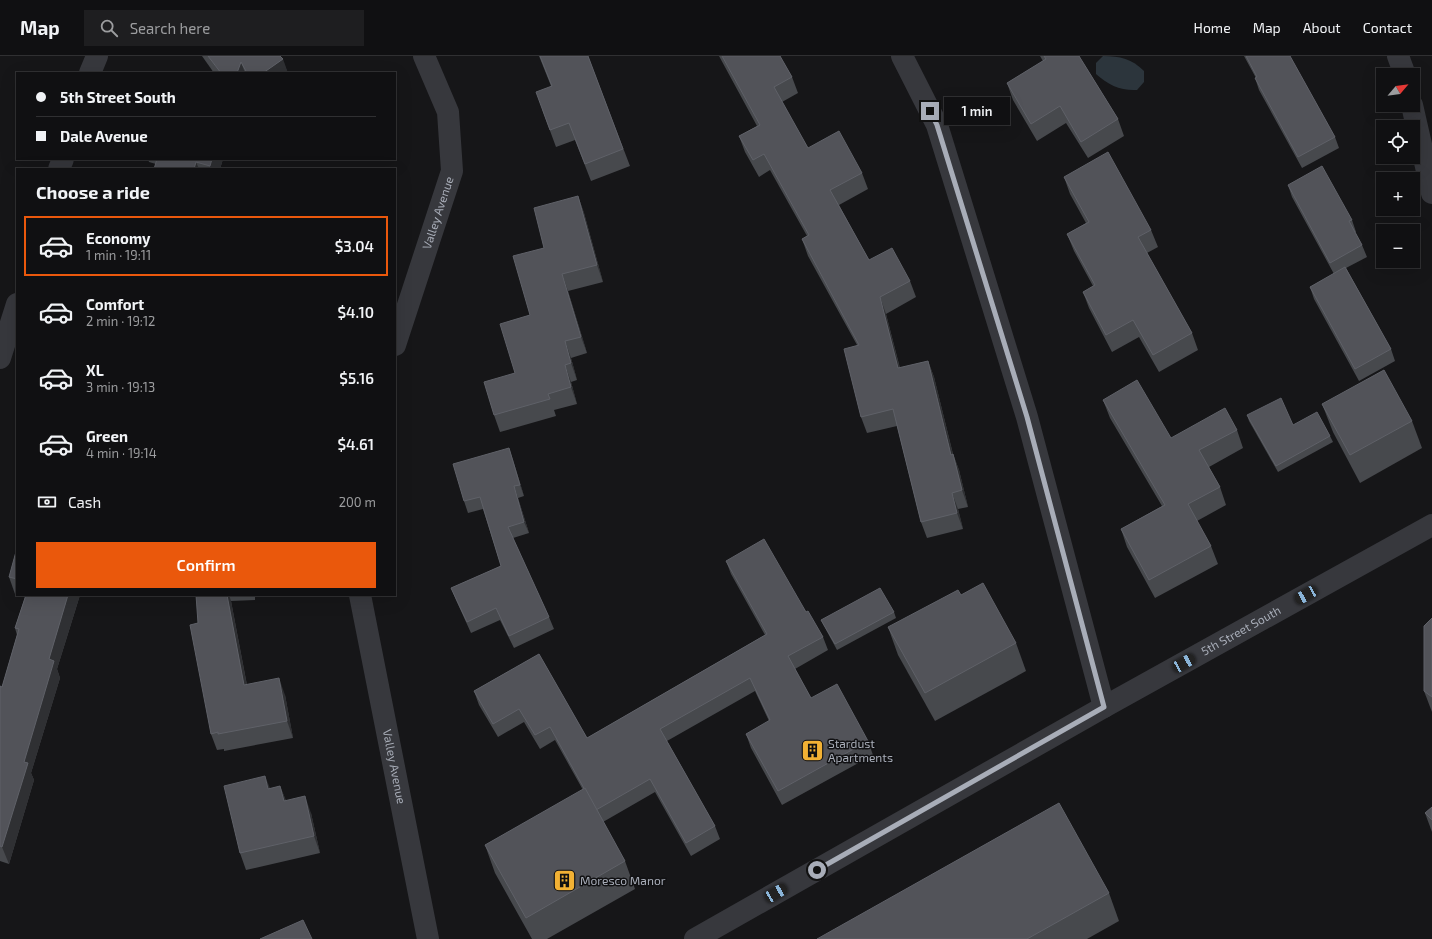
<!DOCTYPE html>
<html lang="en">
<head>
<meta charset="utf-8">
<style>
	:root { --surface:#101012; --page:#1e1e20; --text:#f1f3f6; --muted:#9c9d9f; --line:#303032; --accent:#ea580c }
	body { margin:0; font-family:"Exo 2",sans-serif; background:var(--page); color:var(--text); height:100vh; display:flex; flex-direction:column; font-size:15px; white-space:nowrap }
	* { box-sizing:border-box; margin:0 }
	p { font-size:13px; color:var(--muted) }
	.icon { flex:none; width:22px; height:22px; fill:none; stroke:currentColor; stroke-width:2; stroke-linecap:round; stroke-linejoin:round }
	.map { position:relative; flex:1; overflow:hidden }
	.sheet { position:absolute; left:16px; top:112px; width:380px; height:428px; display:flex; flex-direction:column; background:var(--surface); border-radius:0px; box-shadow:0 4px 16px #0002,0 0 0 1px var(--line) }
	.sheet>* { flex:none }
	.banner { position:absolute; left:16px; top:16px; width:380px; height:88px; border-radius:0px; box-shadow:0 4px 16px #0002,0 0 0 1px var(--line); display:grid; align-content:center; height:88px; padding:0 20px; background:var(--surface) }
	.needle { width:26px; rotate:61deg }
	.controls { position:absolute; left:1376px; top:12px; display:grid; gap:8px }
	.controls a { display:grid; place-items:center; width:44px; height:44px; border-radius:0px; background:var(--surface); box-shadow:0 4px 16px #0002,0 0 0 1px var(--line); font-size:20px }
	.end { position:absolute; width:18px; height:18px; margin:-9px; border:5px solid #a8adb8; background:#111; box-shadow:0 0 0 2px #111 }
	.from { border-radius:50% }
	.bubble { position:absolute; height:28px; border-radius:0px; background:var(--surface); box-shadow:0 4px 16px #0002,0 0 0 1px var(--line); font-size:13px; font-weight:600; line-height:28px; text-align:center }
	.car { position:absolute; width:12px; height:24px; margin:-12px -6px; border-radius:5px; box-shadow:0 0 3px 1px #0007; background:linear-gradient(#222 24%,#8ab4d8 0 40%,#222 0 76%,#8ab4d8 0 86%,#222 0) }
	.banner b { display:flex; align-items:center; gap:14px; height:38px; font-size:15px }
	.banner b+b { border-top:1px solid var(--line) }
	.banner i { width:10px; height:10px; background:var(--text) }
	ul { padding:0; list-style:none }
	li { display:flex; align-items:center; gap:12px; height:60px; margin:0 8px 6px; padding:0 12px; border:2px solid transparent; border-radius:0px }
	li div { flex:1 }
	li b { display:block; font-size:15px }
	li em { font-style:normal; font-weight:600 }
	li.current { border-color:var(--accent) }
	li>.icon { width:36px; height:36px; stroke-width:1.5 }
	h2 { padding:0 20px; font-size:18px; line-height:48px }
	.pay { display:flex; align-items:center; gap:10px; height:44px; padding:0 20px; font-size:15px }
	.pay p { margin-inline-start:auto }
	.primary-button { display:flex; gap:8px; margin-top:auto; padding:8px 20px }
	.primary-button a { flex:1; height:46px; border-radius:0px; background:var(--accent); color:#fff; font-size:16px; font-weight:600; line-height:46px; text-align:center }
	header { display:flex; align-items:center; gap:24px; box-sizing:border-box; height:56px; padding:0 20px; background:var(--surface); border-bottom:1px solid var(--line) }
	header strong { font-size:19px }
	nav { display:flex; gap:22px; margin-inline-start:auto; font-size:14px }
	.search { width:280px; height:36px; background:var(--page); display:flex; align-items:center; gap:10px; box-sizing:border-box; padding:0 14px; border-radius:0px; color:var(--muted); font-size:15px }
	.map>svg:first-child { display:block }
</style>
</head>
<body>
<header>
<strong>Map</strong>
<div class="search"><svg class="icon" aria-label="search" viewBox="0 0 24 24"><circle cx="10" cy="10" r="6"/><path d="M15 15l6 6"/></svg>Search here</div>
<nav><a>Home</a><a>Map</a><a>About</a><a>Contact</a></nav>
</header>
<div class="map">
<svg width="1432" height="883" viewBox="0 0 1432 883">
	<rect width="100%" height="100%" fill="#161618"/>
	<path fill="#2c353c" d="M1103,0C1120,0 1132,3 1144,15V26L1137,34C1121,35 1108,29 1096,18V7Z"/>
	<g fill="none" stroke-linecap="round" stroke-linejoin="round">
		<g stroke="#37383d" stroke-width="22">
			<path d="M902,0L937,69L1027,361L1104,651"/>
			<path d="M1398,0L1405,19"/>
			<path d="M90,17L97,0"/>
			<path d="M1412,49L1432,137"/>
			<path d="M59,113L63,103"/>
			<path id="s1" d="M395,289L452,115L448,56L424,0"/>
			<path d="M0,302L17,248"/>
			<path id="s2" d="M360,539L428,883"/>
			<path id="s3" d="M695,883L1104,651L1432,469"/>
		</g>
	</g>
	<g fill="#47494d">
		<path d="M202,0H280L288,17H214Z"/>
		<path d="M539,0H588L630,110L591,125L575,84L556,91L542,53L551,30Z"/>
		<path d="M719,0H780L792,21L798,37L782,46L808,92L862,117L868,133L839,149L869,204L910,225L916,241L886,258L900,312L928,305L934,321L953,398L959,414L968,451L958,453L963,473L927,482L921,466L897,370L867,377L861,361L857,289L808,200L802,183L807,180L770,114L759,121L745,96L739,80L757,70Z"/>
		<path d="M1040,0H1079L1118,63L1124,80L1088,102L1066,67L1037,85L1013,44L1007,27L1043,5Z"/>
		<path d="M1244,0H1290L1335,81L1339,92L1302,112L1259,34L1255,22H1256Z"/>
		<path d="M148,103H223L220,113H154L156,108L149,106Z"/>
		<path d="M1064,121L1151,174L1158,191L1147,197L1192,277L1198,294L1159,316L1139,281L1112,296L1089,252L1083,236L1093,230L1074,195L1067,178L1086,167L1070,138Z"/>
		<path d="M1288,129L1352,164L1356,176H1355L1362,189L1367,201L1346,212L1391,293L1395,305L1359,325L1314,243L1310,231L1334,218L1292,141Z"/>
		<path d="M578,140L584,157L603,226L568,235L587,297L571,302L577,324L571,326L577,348L554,354L556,360L500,376L494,359L515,317L530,259L544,192Z"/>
		<path d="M1103,344L1171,382L1237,374L1243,392L1209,411L1220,431L1226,449L1197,465L1211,490L1218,508L1155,542L1127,491L1121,473L1162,450L1110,362Z"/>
		<path d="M1322,348L1412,365L1422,392L1360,427L1333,376Z"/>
		<path d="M1247,359L1293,369L1330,380L1333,386L1278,416L1249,365Z"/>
		<path d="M509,392L513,404L524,440L518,442L529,477L513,482L549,561L554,573L514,592L500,564L471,577L456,544L451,532L501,510L483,453L468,457L464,445Z"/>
		<path d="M17,492V538H15L9,521Z"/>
		<path d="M726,505L806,556L823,581L828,594L795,613L811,642L868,685L873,699L782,749L751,692L746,678L769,665L755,635L667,685L715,770L720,783L691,800L655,736L603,766L625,805L635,833L547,883H532L495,817L485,789L583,734L555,684L540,693L524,666L498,681L479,649L474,635L539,598L587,682L765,579L731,518Z"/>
		<path d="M19,539H80L57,613L60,622L31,717L34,724L9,808L0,805V630L2,631L17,579L15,572L25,541Z"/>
		<path d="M196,539H255V544L231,545L247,629L285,639L293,682L224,695V693L217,694L211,678Z"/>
		<path d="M894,556L896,562L837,594L824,570L821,564Z"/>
		<path d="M1432,562V656L1424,635Z"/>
		<path d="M888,571L1016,587L1026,615L935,665L898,599Z"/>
		<path d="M280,730L286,745L311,757L320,797L246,814L240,797L270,733Z"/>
		<path d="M1432,751V776L1425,757Z"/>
		<path d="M1109,837L1119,865L1087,883H817Z"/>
	</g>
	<g fill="#2f3033">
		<path d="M283,3L288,17H263Z"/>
		<path d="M241,6L245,17H237Z"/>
		<path d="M212,103H223L220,113H211L210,110Z"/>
		<path d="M196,106L199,113H194Z"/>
		<path d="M578,140L584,157L603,226L597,209Z"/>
		<path d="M562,218L568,235L587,297L581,281Z"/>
		<path d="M880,241L886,258L904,329L898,312Z"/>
		<path d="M565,285L571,302L577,324L571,307Z"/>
		<path d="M928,305L934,321L957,415L951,399Z"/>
		<path d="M565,309L571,326L577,348L571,331Z"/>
		<path d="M509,392L513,404L524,440L520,429Z"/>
		<path d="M953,398L959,414L968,451L962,434Z"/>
		<path d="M514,430L518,442L529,477L524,466Z"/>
		<path d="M952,437L958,453L963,473L957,457Z"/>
		<path d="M68,539H80L57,613L60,622L31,717L34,724L9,808L2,791L49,603Z"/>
		<path d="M227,539H229L231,545L250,646L244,629Z"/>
		<path d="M279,622L285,639L293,682L287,665Z"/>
		<path d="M265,720L272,737L268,733Z"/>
		<path d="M280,730L287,747L284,745Z"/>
		<path d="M305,740L311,757L320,797L314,780Z"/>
	</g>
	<g fill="#525359" stroke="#5f6168">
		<path d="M208,0H280L283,3L263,17H247L241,6L237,17H221Z"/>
		<path d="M540,0H588L623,93L585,108L569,67L550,74L536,36L552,30Z"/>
		<path d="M722,0H780L792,21L774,31L808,92L839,75L862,117L830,134L869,204L892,192L910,225L880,241L898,312L928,305L951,399L953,398L962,434L952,437L957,457L921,466L893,353L861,361L844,293L859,289L802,183L809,179L764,98L753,104L739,80L760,69Z"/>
		<path d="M1044,0H1079L1118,63L1081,86L1060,50L1031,68L1007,27L1046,3Z"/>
		<path d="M1246,0H1290L1335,81L1298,101L1255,22L1257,21Z"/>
		<path d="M1108,96L1151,174L1138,181L1192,277L1153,299L1133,264L1106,279L1083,236L1095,229L1067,178L1089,166L1064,121Z"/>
		<path d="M157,103H212L210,110L196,106L194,113H154Z"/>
		<path d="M1322,110L1352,164L1349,165L1362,189L1330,207L1288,129Z"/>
		<path d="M578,140L597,209L562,218L581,281L565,285L571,307L565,309L571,331L548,338L550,343L494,359L484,326L515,317L500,268L530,259L513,200L544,192L534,152Z"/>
		<path d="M1345,211L1391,293L1355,313L1310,231Z"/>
		<path d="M1384,314L1412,365L1350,399L1322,348Z"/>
		<path d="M1137,324L1171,382L1225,352L1237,374L1199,394L1220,431L1188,448L1211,490L1149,524L1121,473L1165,449L1103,344Z"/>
		<path d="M1281,342L1293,369L1317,356L1330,380L1276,410L1247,359Z"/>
		<path d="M509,392L520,429L514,430L524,466L508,471L549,561L509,580L496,552L467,566L451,532L501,510L480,441L464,445L453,408Z"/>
		<path d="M764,483L806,556L808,555L823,581L788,600L811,642L837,628L868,685L778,735L746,678L770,664L750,622L660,673L715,770L686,787L650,723L596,754L550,671L535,679L519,653L493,668L474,635L539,598L587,682L767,578L726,505Z"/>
		<path d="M17,492V523L9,521Z"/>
		<path d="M983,527L1016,587L925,637L888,571L958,534L961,539Z"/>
		<path d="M880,532L894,556L835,588L821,564Z"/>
		<path d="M26,539H68L49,603L54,605L24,706L28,707L2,791L0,790V630L2,631L19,573L15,572Z"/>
		<path d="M196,539H227L244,629L279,622L287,665L218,678V676L211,678L190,569L198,567Z"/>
		<path d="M1432,562V641L1424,635V570Z"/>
		<path d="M265,720L268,733L280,730L284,745L305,740L314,780L240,797L224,730Z"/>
		<path d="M585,732L625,805L526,862L485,789Z"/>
		<path d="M1059,747L1109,837L1027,883H817Z"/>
		<path d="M1432,751V764L1425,757Z"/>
		<path d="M303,864L312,883H260Z"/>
	</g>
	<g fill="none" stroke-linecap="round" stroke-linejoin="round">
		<path stroke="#a8adb8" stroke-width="5" d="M817,814L1104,651L1027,361L937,69L930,55"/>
	</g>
	<defs>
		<symbol id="building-square" viewBox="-11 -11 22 22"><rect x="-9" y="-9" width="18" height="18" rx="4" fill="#f2b134" stroke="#111113"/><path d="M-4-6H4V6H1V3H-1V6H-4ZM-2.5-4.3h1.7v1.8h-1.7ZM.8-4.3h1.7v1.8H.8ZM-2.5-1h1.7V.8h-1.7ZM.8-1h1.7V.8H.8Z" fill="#111"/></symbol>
	</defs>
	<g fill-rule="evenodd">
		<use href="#building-square" x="800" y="682" width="25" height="25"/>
		<use href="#building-square" x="552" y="812" width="25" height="25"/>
	</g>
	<g text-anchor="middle" stroke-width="3" stroke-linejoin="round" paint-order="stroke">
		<g font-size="12" fill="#a8adb8" stroke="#111113">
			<text dy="4" stroke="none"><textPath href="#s1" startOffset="139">Valley Avenue</textPath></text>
			<text dy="4" stroke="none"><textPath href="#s3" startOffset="627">5th Street South</textPath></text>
			<text dy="4" stroke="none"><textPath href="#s2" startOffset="175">Valley Avenue</textPath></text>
		</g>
		<g font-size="12" fill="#a8adb8" stroke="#111113" text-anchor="start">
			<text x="828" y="692">Stardust<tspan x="828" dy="14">Apartments</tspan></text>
			<text x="580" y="829">Moresco Manor</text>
		</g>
	</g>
</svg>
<div class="controls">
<a><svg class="needle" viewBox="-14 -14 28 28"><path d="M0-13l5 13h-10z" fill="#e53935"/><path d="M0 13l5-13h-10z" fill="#9c9d9f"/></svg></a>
<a><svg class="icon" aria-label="locate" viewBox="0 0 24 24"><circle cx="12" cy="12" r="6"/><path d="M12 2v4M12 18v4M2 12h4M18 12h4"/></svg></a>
<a>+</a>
<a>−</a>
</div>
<i class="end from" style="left:817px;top:814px"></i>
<i class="end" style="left:930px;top:55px"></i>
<div class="bubble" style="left:944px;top:41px;width:66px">1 min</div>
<i class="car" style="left:1306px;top:539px;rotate:241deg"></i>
<i class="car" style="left:1184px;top:607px;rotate:61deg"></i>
<i class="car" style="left:776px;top:837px;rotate:60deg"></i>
<div class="banner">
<b><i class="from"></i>5th Street South</b>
<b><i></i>Dale Avenue</b>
</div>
<section class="sheet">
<h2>Choose a ride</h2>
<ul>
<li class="current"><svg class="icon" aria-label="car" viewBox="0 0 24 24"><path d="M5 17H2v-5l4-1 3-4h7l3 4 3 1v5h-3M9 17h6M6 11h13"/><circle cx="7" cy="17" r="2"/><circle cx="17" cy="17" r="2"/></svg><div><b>Economy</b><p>1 min · 19:11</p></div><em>$3.04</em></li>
<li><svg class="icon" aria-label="car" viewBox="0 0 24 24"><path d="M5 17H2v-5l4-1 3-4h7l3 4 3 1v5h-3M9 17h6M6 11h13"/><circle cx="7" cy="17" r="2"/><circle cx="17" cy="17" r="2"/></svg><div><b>Comfort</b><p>2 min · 19:12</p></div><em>$4.10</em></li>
<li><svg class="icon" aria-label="car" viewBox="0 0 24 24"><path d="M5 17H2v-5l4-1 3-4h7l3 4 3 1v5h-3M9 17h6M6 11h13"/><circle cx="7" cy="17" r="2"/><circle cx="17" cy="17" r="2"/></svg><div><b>XL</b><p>3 min · 19:13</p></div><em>$5.16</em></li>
<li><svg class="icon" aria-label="car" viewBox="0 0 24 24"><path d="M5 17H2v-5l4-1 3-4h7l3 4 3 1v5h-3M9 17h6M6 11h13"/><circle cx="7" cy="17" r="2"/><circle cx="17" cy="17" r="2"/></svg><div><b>Green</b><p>4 min · 19:14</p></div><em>$4.61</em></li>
</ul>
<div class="pay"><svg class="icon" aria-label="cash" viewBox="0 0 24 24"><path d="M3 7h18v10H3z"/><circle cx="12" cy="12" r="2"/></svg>Cash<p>200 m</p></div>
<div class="primary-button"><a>Confirm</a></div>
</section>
</div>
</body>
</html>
